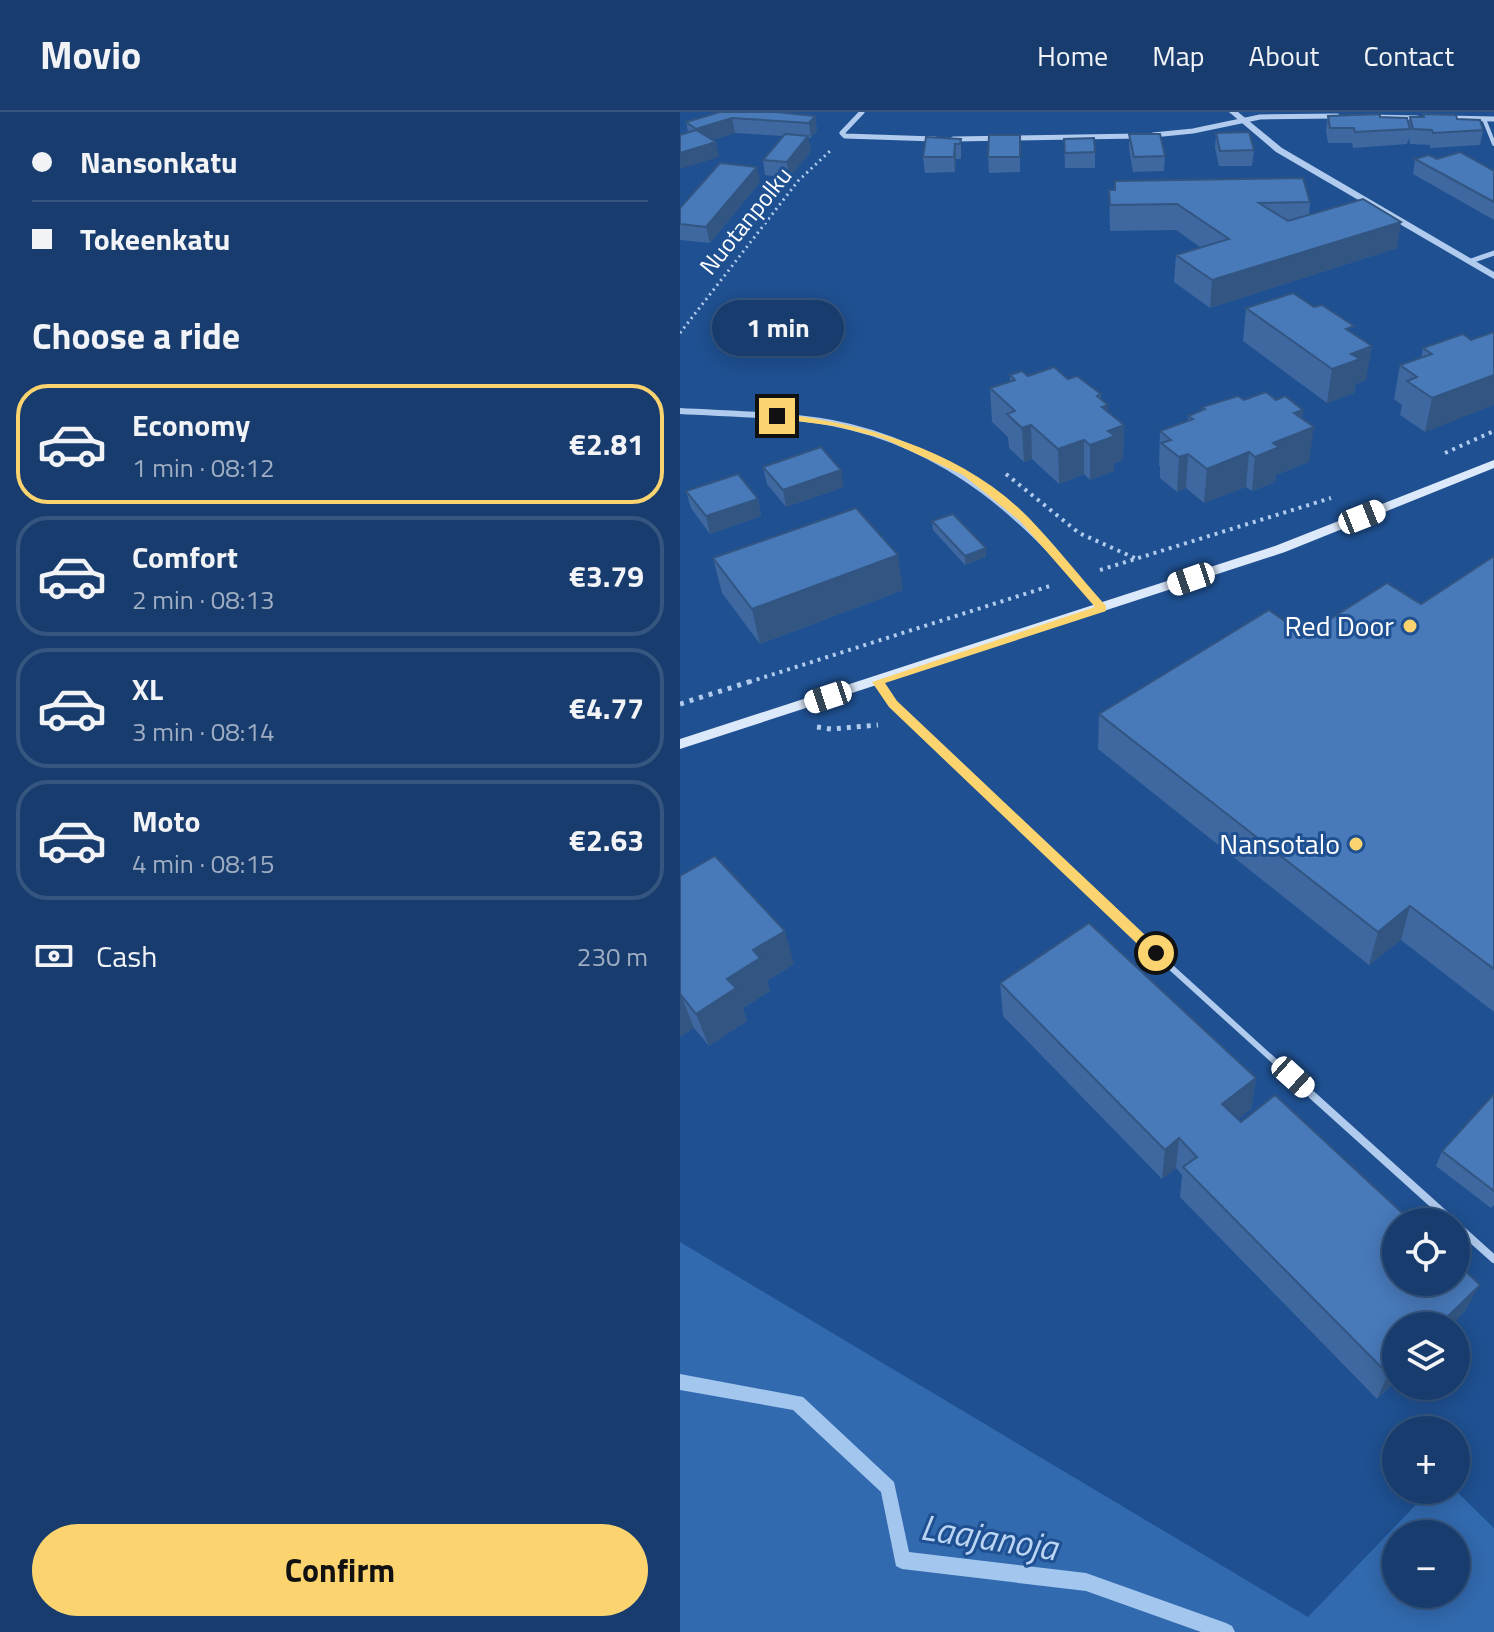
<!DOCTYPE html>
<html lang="en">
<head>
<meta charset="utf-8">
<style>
	:root { --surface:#173c6d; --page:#244775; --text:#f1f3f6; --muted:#9eadc2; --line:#365680; --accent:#fbd470 }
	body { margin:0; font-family:"Titillium Web",sans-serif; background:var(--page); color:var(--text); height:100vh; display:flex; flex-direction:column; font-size:30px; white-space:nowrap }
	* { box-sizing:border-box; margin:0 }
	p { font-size:26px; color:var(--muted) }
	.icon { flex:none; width:44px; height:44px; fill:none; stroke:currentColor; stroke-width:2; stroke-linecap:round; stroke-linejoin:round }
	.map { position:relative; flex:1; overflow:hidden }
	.details { display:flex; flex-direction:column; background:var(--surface); width:680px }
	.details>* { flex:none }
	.banner { display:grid; align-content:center; height:176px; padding:0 32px; background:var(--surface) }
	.fabs { position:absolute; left:702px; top:1096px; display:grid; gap:16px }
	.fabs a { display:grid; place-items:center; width:88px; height:88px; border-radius:50%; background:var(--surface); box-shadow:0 4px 20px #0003,0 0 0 2px var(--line); font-size:40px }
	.end { position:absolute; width:36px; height:36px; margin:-18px; border:10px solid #fbd470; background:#111; box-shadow:0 0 0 4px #111 }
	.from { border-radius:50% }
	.bubble { position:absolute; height:56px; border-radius:28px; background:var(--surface); box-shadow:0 4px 20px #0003,0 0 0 2px var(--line); font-size:26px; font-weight:700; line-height:56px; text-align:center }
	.car { position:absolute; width:24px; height:48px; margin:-24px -12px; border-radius:10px; box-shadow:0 0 6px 2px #0007; background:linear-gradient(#fff 24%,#345 0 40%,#fff 0 76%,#345 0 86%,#fff 0) }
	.banner b { display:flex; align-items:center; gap:28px; height:76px; font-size:30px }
	.banner b+b { border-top:2px solid var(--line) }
	.banner i { width:20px; height:20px; background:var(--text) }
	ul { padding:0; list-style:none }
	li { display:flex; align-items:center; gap:24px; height:120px; margin:0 16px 12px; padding:0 16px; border:4px solid var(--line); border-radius:32px }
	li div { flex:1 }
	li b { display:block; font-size:30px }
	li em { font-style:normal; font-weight:700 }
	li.current { border-color:var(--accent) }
	li>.icon { width:72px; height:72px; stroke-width:1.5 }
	h2 { padding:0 32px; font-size:36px; line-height:96px }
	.pay { display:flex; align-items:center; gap:20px; height:88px; padding:0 32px; font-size:30px }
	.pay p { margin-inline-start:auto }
	.button { display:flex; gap:16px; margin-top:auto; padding:16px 32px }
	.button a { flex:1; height:92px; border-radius:48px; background:var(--accent); color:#111; font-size:32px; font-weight:700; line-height:92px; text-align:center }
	header { display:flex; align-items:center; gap:48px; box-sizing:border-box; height:112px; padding:0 40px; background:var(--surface); border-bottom:2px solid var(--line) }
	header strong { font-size:38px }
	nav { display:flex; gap:44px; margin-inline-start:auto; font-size:28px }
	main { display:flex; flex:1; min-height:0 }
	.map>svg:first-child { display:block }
</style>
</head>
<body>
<header>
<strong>Movio</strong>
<nav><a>Home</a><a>Map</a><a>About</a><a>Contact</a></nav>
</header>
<main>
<section class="details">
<div class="banner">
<b><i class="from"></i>Nansonkatu</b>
<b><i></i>Tokeenkatu</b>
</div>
<h2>Choose a ride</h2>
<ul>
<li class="current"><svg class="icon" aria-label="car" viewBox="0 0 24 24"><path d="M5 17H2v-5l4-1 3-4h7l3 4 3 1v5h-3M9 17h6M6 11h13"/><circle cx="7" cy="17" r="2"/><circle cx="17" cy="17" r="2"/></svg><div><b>Economy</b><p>1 min · 08:12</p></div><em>€2.81</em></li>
<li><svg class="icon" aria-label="car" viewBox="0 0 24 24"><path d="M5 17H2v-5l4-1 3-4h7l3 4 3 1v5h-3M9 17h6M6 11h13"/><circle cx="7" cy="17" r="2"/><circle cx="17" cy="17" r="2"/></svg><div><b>Comfort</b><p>2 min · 08:13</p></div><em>€3.79</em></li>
<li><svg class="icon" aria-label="car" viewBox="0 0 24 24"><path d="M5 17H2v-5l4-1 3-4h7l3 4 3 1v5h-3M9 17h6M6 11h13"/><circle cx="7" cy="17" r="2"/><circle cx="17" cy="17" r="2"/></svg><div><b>XL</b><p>3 min · 08:14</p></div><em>€4.77</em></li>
<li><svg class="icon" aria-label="car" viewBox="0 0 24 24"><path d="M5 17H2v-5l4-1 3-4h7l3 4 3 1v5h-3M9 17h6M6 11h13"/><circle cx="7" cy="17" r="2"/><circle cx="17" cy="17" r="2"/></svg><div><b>Moto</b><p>4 min · 08:15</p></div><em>€2.63</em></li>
</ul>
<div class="pay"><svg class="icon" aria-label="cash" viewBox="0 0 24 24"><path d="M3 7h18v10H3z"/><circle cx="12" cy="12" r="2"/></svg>Cash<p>230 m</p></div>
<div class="button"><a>Confirm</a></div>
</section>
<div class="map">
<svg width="814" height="1520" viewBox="0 0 814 1520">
	<rect width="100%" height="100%" fill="#1f5091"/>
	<path fill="#326aaf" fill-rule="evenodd" d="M0,1130L628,1505L750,1378H775L814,1416V1520H0ZM716,1422H776V1482H716Z"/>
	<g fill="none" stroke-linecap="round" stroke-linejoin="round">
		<path fill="#a3c6ef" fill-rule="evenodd" d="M0,1262L123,1285L214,1370L229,1440L406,1461L546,1511L552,1514L555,1520H521L406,1479L222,1457L216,1454L201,1380L113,1298L0,1278Z"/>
		<path stroke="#b0cbed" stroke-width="3" stroke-dasharray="2 4" stroke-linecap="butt" d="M0,221L118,69L150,39"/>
		<g stroke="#b0cbed" stroke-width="4" stroke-dasharray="3 5" stroke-linecap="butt">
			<path d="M765,341L814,319"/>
			<path d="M326,362L399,421L457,447"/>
			<path d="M420,458L651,386"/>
			<path d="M69,570L373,473"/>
		</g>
		<g stroke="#b0cbed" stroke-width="5" stroke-dasharray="4 6" stroke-linecap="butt">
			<path d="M0,592L75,568"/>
			<path d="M137,615L151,617L198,613"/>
		</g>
		<path stroke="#b0cbed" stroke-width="4" d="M804,7L814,32"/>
		<path stroke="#b0cbed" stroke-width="6" d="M453,821L634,985"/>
		<g stroke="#b0cbed" stroke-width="8">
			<path d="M632,983L773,1110"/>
			<path d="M776,1113L814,1147"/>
		</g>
		<g stroke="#b0cbed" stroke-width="5">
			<path d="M182,0L162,21L165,24L255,27"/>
			<path d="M691,5L737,6"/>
			<path d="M767,6L814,7"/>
			<path d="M473,23L513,19L580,5L657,4"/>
			<path d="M273,27L459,24"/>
			<path d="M791,149L814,141"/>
		</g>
		<path stroke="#b0cbed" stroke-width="6" d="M0,299C50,302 102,302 152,311C269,333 349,408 422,497"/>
		<path stroke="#b0cbed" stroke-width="8" d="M197,570L213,592L453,821"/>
		<path fill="#b0cbed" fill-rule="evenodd" d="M549,0H558L602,36L814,160V167L596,40Z"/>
		<path fill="#dce9fa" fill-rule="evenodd" d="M814,348V356L605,440L0,637V627L595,434Z"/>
	</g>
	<g fill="#3e689f">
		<path d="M40,0L135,4L137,19L131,26H128L131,39L109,66L85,63L83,48L103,24L55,21L32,28L39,45L8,21L6,10Z"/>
		<path d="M743,2L777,7L803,18L800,33L750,36V33L730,32L729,26L727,32L673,36L672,31H648L646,19L648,4L700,5L728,12L730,5H743Z"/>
		<path d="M536,21L574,38L572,54H539L535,36Z"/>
		<path d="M449,22L485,44L484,59L453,60L449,37Z"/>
		<path d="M281,27V47H276L275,60L245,61L243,45Z"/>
		<path d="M384,27L415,40V56H385Z"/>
		<path d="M340,38V60L309,61L308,45Z"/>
		<path d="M735,47L814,59V108L733,62Z"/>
		<path d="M435,69L630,90L629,103L717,136L530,196L494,170L496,143L520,135L496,118L430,119L429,78H434Z"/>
		<path d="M80,70L30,131L0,128V96Z"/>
		<path d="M634,195L673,221L686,268L676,272L674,281L647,291L563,229L566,196Z"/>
		<path d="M783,222L745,320L720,303L722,293L714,287L720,253L741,246L743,236Z"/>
		<path d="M330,263L388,267L421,282V287L428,293V301L444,313L443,348L434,351V359L410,368L404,362L379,372L352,347L344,350L329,336L328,325L312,310L310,276L330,269Z"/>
		<path d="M564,288H596L623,298L622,307L629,350L596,363L595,370L572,379L566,375L524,391L506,376L497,380L480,366V355L479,353L480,319L508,309V304L522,298V295Z"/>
		<path d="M83,355L164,375L106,395L87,372Z"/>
		<path d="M6,379L78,387L81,404L30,422L11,396Z"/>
		<path d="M252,409L306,445L285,453L253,418Z"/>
		<path d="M814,444V900L721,828L689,853L418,637L419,602L625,523L741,492Z"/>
		<path d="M33,446L223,478L80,532L42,481Z"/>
		<path d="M0,764L114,852L87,869L90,879L63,896L67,909L29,934L14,916L0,925Z"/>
		<path d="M320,871L576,966L571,997L558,1007L785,1199L697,1287L500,1085L502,1063L496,1056L482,1067L323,904Z"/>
		<path d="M814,982V1093L811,1096L756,1054L762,1039Z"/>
	</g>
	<g fill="#325582">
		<path d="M135,4L137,19L131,26L129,11Z"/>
		<path d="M52,6L55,21L19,32L16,17Z"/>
		<path d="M128,24L131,39L109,66L107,50Z"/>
		<path d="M36,30L39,45L0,57V41Z"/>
		<path d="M275,32L276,47L275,60L274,45Z"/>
		<path d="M77,55L80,70L30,131L26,115Z"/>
		<path d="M721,110L717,136L530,196L532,168Z"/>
		<path d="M692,234L686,268L676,272L674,281L647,291L652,257L671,242Z"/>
		<path d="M814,263V293L745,320L752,286Z"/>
		<path d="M428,293V327V319L444,313L443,348L434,351V359L410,368V333L422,295Z"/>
		<path d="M623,298L620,321L634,315L629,350L596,363L595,370L572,379L575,345L593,331L614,301Z"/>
		<path d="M351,313L352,347L344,350L342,316Z"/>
		<path d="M404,328V362L379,372L378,337Z"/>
		<path d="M569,340L566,375L524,391L527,357Z"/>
		<path d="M508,342L506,376L497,380L499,345Z"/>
		<path d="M161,358L164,375L106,395L103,378Z"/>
		<path d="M78,387L81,404L30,422L26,404Z"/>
		<path d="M306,436V445L285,453V444Z"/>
		<path d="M218,443L223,478L80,532L72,497Z"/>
		<path d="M730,794L721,828L689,853L698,820Z"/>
		<path d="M105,819L114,852L87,869L90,879L63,896L67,909L29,934L16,902L73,838Z"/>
		<path d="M1,883L14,916L0,925V884Z"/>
		<path d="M576,966L571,997L538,1023L542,992Z"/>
		<path d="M499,1026L496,1056L482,1067L485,1038Z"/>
		<path d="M800,1173L785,1199L771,1214H758Z"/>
		<path d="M716,1255V1268L697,1287L708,1262Z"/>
	</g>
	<g fill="#4879b9" stroke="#325582" stroke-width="2">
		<path d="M40,0H96L135,4L129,11L52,6L16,17L6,10Z"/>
		<path d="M700,2V5L727,6L730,17L675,20L674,16H650L648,4Z"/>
		<path d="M743,2L776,3L777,7L800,8L803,18L753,21L752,18L733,17L730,5H744Z"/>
		<path d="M16,18L36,30L0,41V23Z"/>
		<path d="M569,20L574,38L540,39L536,21Z"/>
		<path d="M105,22L128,24L107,50L83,48Z"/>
		<path d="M449,22H480L485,44L454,45Z"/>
		<path d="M309,23H340V45H308Z"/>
		<path d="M246,25L281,27L280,32H275L274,45H243Z"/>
		<path d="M414,26L415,40L385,41L384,27Z"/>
		<path d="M780,40L814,59V90L735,47L749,43L757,47Z"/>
		<path d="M40,51L77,55L26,115L0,112V96Z"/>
		<path d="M623,66L630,90L579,91L608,109L683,87L721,110L532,168L496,143L549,127L497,92L430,93L429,78H435V69Z"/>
		<path d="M613,181L634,195L642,193L674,214L666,217L692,234L671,242L680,247L652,257L566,196Z"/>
		<path d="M814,220V263L752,286L727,269L737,265L720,253L752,242L743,236L783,222L791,228Z"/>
		<path d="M374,255L388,267L397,264L421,282L417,284L428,293L422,295L444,313L428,319L435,324L410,333L404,328L378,337L351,313L342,316L327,302L335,299L310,276L335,268L330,263L342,259L348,264Z"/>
		<path d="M586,280L596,288L605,284L623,298L614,301L634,315L593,331L599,335L575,345L569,340L527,357L508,342L499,345L481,331L491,328L480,319L513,307L508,304L525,297L522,295L558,284L564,288Z"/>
		<path d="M141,335L161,358L103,378L83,355Z"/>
		<path d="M58,362L78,387L26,404L6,379Z"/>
		<path d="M176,396L218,443L72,497L33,446Z"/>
		<path d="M273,402L306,436L285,444L252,409Z"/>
		<path d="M814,444V857L730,794L698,820L419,602L589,498L625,523L707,471L741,492Z"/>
		<path d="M35,744L105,819L73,838L80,846L47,867L56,876L16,902L1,883L0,884V764Z"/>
		<path d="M409,811L576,966L542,992L561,1010L595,983L732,1110H716V1170H776V1150L800,1173L758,1214H716V1255L708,1262L503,1055L517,1045L499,1026L485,1038L320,871Z"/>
		<path d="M814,982V1079L762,1039Z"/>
	</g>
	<path fill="#fbd470" d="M97,301C189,313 282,338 349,406C376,434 400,465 426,494V499L205,571L217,589L481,838V845H471L209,595L192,570L415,495L340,409L283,363L202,326L155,314L94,306Z"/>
	<g fill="#fbd470" stroke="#1f5091" stroke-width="3">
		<circle cx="730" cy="514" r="8"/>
		<circle cx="676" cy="732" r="8"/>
	</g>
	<g text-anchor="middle" stroke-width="6" stroke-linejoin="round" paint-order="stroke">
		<g font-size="24" fill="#fff" stroke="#1f5091">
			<text transform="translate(66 109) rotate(-51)" y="8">Nuotanpolku</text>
		</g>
		<g font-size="28" fill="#fff" stroke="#1f5091" text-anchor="end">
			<text x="714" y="524">Red Door</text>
			<text x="660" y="742">Nansotalo</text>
		</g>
		<g font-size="36" font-style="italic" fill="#bcd5f4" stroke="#1f5091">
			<text transform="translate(309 1425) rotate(9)" y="13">Laajanoja</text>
		</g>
	</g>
</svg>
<div class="fabs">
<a><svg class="icon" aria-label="locate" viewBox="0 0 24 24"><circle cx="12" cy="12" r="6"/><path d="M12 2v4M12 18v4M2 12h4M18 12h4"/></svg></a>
<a><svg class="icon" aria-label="layers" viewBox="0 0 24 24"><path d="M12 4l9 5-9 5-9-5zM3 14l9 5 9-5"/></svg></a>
<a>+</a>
<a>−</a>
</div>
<i class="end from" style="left:476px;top:841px"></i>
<i class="end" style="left:97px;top:304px"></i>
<div class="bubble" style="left:32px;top:188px;width:132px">1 min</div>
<i class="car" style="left:682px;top:405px;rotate:68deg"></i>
<i class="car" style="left:511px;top:467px;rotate:251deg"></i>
<i class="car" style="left:148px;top:585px;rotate:252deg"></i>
<i class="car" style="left:613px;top:965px;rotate:132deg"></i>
</div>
</main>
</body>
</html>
